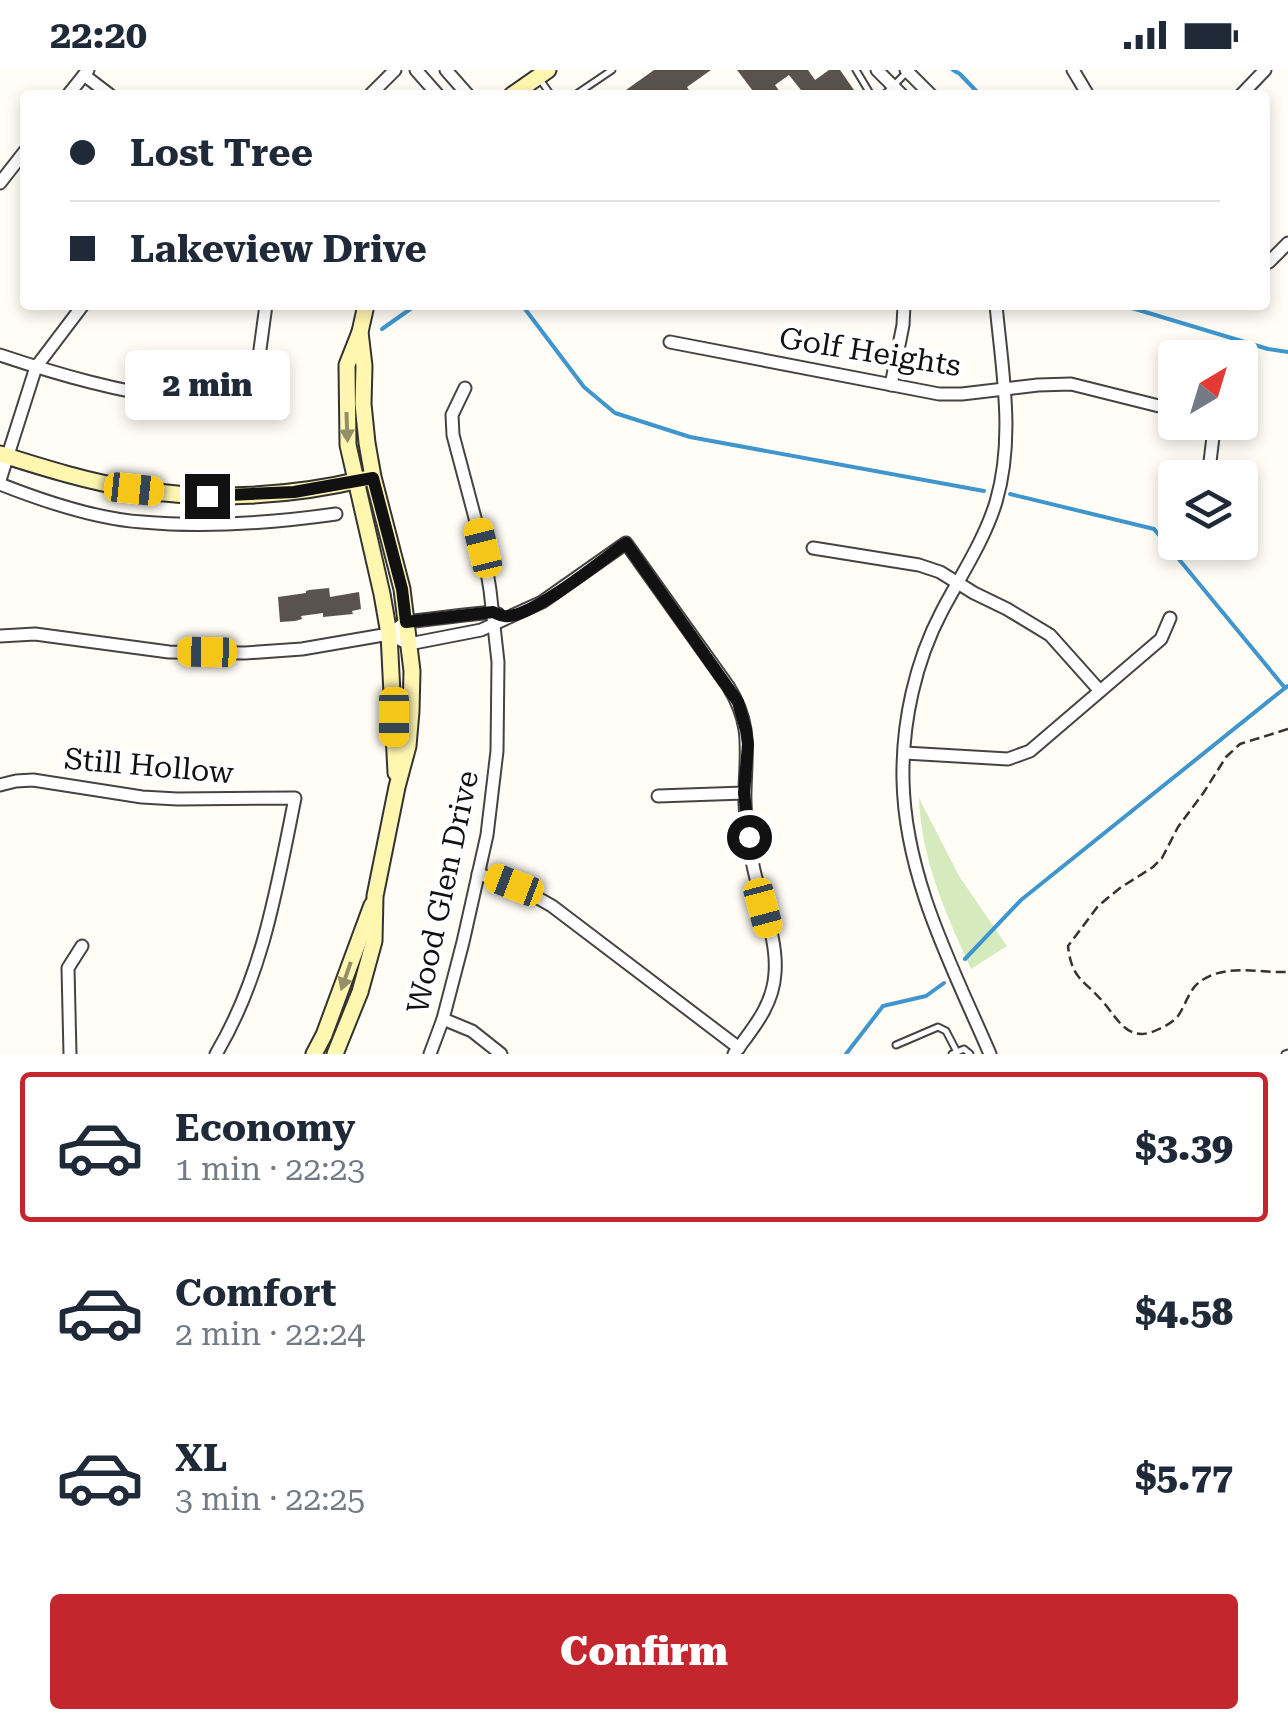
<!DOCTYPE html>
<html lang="en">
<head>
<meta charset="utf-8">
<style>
	:root { --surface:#fff; --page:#f6f6f7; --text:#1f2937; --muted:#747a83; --line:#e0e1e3; --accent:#c4262e }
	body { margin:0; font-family:"Roboto Serif",serif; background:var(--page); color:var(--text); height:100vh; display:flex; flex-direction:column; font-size:38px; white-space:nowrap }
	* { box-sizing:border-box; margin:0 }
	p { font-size:32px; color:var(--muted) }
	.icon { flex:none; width:55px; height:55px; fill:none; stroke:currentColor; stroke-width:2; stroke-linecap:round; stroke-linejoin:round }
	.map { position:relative; height:984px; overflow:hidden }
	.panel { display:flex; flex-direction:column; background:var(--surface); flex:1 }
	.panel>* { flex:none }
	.banner { position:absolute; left:20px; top:20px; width:1250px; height:220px; border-radius:10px; box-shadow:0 5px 15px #0003; display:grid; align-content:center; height:220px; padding:0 50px; background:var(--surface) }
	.needle { width:65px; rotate:38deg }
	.tools { position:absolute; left:1158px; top:270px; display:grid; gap:20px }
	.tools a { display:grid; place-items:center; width:100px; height:100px; border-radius:10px; background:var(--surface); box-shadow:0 5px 15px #0003; font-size:50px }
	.end { position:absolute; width:45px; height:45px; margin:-22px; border:12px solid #111; background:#fff; box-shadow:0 0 0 5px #fff }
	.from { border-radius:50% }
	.bubble { position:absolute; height:70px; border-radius:10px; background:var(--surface); box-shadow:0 5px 15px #0003; font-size:32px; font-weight:800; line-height:70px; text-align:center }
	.car { position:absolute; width:30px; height:60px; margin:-30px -15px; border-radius:12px; box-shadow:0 0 8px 2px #0007; background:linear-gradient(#f5c518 24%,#345 0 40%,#f5c518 0 76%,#345 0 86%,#f5c518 0) }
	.banner b { display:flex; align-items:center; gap:35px; height:95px; font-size:38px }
	.banner b+b { border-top:2px solid var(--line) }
	.banner i { width:25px; height:25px; background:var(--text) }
	ul { padding:18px 0 0; list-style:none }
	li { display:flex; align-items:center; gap:30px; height:150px; margin:0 20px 15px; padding:0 30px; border:5px solid transparent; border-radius:10px }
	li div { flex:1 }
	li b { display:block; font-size:38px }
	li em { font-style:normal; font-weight:800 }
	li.selected { border-color:var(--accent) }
	li>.icon { width:90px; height:90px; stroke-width:1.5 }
	.action { display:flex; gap:20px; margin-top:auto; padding:20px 50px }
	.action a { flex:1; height:115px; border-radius:10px; background:var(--accent); color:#fff; font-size:40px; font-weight:800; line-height:115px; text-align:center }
	.status { display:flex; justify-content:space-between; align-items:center; height:70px; padding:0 50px; background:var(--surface); direction:ltr }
	.status svg { height:28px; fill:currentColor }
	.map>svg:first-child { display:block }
</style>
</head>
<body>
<div class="status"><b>22:20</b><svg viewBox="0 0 49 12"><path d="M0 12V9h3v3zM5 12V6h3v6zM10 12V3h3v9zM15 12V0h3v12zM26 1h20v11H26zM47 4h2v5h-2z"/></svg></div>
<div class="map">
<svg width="1288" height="984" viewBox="0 0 1288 984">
	<rect width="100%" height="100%" fill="#fffdf5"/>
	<path fill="#d5ebbd" d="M919,728L959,806L1007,876L971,899C946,844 921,789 919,728Z"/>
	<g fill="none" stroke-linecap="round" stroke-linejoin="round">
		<g stroke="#3f96cf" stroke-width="4">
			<path d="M953,0L960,4L980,25"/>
			<path d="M522,235L584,317L615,343L690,367L984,421"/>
			<path d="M1122,235L1268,279L1288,282"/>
			<path d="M382,259L416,235"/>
			<path d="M1010,424L1154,459L1285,618L1288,616"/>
			<path d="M965,889L1021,830L1285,618"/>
			<path d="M846,984L883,936L926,926L944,913"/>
		</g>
	</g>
	<g fill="#5a524d">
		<path d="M654,0H711L687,17L692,25H619Z"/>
		<path d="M737,0H808L815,10L829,0H840L854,20L847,25H805L789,5L775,15L782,25H756Z"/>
		<path d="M329,518L330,527L359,522L361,539L352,541L353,544L323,547V543L301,546L302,549L295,551L280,552L278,527L306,523V521L309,520Z"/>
	</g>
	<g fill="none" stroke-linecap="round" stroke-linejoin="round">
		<defs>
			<g id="lane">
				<path d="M856,0L871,25"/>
				<path d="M541,11L551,25"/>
				<path d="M575,25L612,0"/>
				<path d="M884,25L905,4"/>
				<path d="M896,975L938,957L946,961L957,982"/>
				<path d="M952,984L964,979L970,984"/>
				<path d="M1285,984L1288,983"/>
			</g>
			<g id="street">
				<path d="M416,0L438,25"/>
				<path d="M446,0L468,25"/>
				<path d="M877,0L902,25"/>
				<path d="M906,0L931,25"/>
				<path d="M1073,0L1088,25"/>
				<path d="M84,5L110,25"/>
				<path d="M68,25L88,0"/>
				<path d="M370,25L395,0"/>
				<path d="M1241,25L1265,0"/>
				<path d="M0,113L25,81"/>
				<path d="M1265,191L1269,192L1288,173"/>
				<path d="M670,272L939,324H962L1038,315L1071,314L1175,340"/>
				<path d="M0,285C60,305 119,322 183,330C206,332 230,331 253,331L266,235"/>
				<path d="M891,315L903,255L904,235"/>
				<path d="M1207,352L1213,367L1208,408"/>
				<path d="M0,410L36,297L83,235"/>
				<path d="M0,414C43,431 96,449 142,452C207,458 272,453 336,444"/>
				<path d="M813,478L919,495L940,502L974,523L1007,539L1050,565L1100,621"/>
				<path d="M389,564L409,574L481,560L542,532L626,473L728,616C752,654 746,679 745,721C744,743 748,767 752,790C758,827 778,865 775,903C773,936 753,958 734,984"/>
				<path d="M0,566L35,564L169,582L245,583L302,579L389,564L406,552L464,545L493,542L498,544"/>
				<path d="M905,683L1008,689L1030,681L1161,569L1170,548"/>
				<path d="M0,715L16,711L33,710L142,727L177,729L295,728C277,817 263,905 216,984"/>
				<path d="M658,726L744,723"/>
				<path d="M478,804L515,815L552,836L739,978"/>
				<path d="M443,949L472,961L501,984"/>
				<path d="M70,984L68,898L82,876"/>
				<path d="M430,984L443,949L463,872L487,765L497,681L498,592L490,520L483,478L453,365L452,345L465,318"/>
				<path d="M990,984C952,896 905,808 903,710C902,653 915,592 942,541C961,505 984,471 996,432C1015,368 1002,300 996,235"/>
			</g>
			<g id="secondary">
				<path d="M512,25L548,0"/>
				<path d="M366,235L360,262L347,295L348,375L382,524L389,564L396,703"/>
				<path d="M0,384C44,398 89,412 134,419C209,431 290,427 364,409"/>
				<path d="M314,984L324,965L372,835"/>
				<path d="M335,984L360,922L374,871L375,826L397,717L408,676L411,641L412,601L402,519L373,407L367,373L363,334L364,296L360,262"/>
			</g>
		</defs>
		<use href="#lane" stroke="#444" stroke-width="9"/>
		<use href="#street" stroke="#444" stroke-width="15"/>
		<use href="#secondary" stroke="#333" stroke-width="19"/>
		<path stroke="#333" stroke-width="2.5" stroke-dasharray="10 5" stroke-linecap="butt" d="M1288,659L1240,674L1226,687L1204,722L1178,757L1162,788L1153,797L1120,818L1098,836L1068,876C1072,911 1084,909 1104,933C1120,952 1129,974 1159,959C1166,956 1173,952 1178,946C1187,933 1189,917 1204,909C1229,894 1261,903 1288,902"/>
		<use href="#lane" stroke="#fff" stroke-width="5"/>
		<use href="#street" stroke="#fff" stroke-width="11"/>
		<use href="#secondary" stroke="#fff6b0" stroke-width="15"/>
	</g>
	<defs><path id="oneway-solid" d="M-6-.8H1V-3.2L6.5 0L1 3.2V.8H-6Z" transform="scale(2.5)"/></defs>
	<g fill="#948f68">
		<use href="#oneway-solid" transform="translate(347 357) rotate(88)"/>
		<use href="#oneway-solid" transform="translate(346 906) rotate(109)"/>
	</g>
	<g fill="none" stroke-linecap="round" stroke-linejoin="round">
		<path stroke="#111" stroke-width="12" d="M207,426L294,422L373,408L402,519L406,552L493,542C497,544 505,547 508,546C535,545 602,490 626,473L738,632L746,660L748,674L744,723L749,767"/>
	</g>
	<g text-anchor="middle" stroke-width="10" stroke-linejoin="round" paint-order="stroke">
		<g font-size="30" fill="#111" stroke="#fff">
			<text transform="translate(870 282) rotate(9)" y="10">Golf Heights</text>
			<text transform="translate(149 696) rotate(5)" y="10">Still Hollow</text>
			<text transform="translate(443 822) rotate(-78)" y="10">Wood Glen Drive</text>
		</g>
	</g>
</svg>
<div class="tools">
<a><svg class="needle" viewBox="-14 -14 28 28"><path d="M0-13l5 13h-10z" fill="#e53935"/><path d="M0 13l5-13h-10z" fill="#747a83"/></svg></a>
<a><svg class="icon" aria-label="layers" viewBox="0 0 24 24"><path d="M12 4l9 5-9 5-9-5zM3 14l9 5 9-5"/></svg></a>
</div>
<i class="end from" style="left:749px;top:767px"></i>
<i class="end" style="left:207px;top:426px"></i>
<div class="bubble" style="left:125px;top:280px;width:165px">2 min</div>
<i class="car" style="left:134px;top:419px;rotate:96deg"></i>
<i class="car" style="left:483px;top:478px;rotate:346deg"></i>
<i class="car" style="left:207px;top:582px;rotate:271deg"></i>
<i class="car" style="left:394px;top:647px;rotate:180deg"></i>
<i class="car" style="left:514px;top:815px;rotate:291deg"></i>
<i class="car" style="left:763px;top:838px;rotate:165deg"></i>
<div class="banner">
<b><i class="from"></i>Lost Tree</b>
<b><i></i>Lakeview Drive</b>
</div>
</div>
<section class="panel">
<ul>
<li class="selected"><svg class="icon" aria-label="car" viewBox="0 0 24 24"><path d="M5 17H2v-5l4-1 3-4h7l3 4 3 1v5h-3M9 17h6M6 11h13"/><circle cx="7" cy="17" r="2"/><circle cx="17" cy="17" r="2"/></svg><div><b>Economy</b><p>1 min · 22:23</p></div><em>$3.39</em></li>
<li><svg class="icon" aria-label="car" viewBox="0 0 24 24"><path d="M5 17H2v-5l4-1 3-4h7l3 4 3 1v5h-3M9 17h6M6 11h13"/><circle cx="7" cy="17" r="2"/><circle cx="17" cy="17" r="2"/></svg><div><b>Comfort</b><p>2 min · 22:24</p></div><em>$4.58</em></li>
<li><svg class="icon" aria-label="car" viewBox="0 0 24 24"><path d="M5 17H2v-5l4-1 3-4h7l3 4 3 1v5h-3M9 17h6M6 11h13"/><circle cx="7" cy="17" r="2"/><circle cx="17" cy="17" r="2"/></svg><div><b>XL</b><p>3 min · 22:25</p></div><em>$5.77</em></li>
</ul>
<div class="action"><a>Confirm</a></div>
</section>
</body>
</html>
